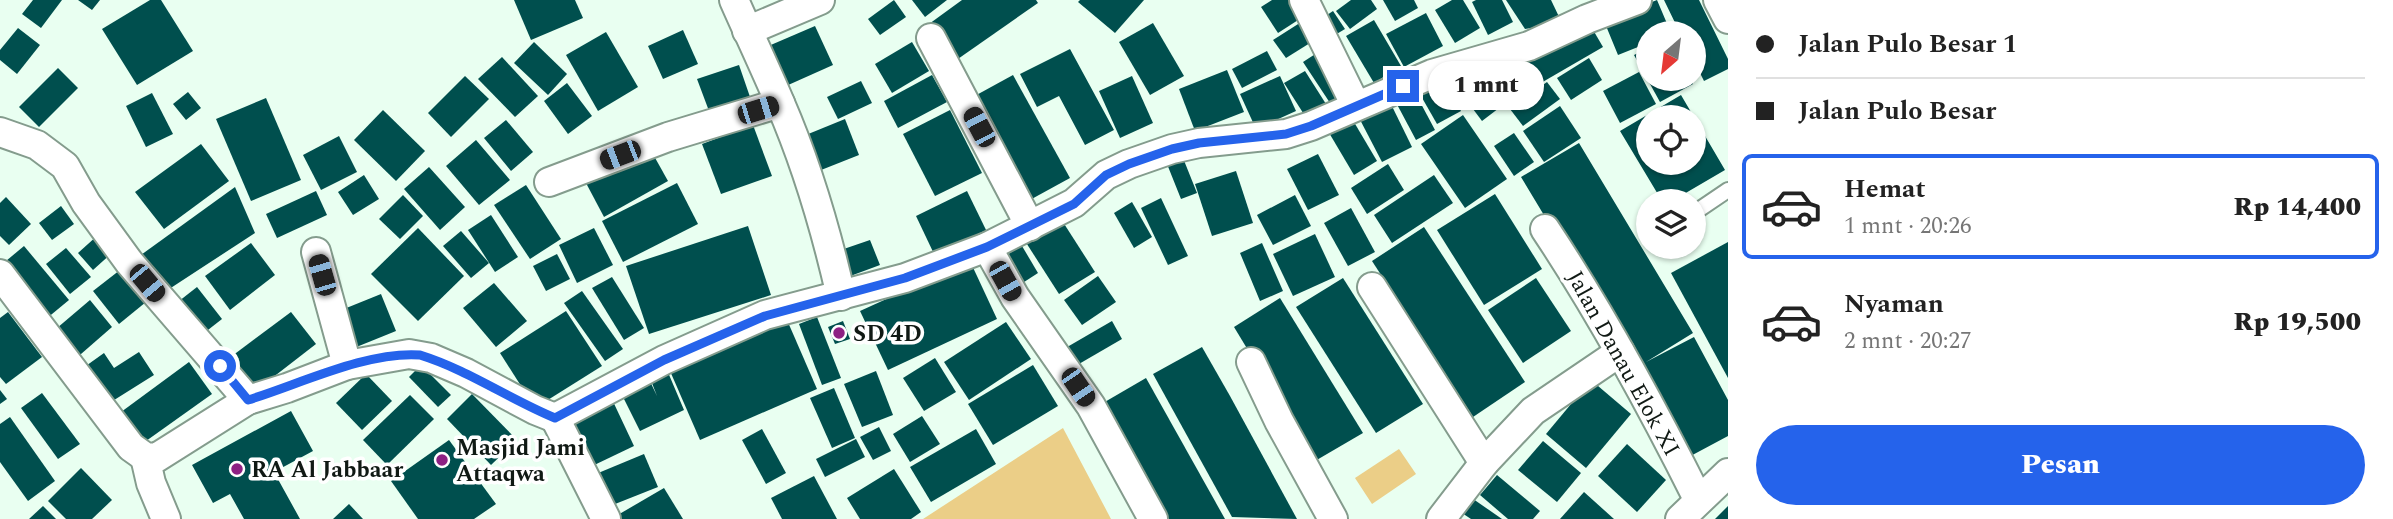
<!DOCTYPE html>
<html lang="id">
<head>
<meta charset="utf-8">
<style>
	:root { --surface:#fff; --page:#f2f2f2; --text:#222; --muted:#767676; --line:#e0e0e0; --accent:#2563eb }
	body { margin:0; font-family:Spectral,serif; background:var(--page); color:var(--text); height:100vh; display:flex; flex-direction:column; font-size:26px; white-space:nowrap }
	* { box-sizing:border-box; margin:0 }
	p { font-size:23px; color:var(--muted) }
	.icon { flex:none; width:38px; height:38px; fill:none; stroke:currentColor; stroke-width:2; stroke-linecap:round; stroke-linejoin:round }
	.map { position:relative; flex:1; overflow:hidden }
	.details { display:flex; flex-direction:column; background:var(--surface); width:665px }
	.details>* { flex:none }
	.banner { display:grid; align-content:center; height:154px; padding:0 28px; background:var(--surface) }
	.needle { width:46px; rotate:208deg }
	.buttons { position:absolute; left:1636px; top:21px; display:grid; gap:14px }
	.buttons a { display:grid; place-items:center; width:70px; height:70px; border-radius:50%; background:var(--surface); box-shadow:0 2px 5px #0004; font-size:35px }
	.end { position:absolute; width:32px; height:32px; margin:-16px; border:9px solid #2563eb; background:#fff; box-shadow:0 0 0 4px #fff }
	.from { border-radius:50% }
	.bubble { position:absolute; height:49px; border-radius:24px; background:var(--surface); box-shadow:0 2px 5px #0004; font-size:23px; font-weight:800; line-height:49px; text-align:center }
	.car { position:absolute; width:21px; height:42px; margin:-21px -10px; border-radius:9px; box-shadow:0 0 5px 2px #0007; background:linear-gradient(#222 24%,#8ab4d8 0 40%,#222 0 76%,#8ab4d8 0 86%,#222 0) }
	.banner b { display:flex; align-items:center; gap:24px; height:66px; font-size:26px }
	.banner b+b { border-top:2px solid var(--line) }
	.banner i { width:18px; height:18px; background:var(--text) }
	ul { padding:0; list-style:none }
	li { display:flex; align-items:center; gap:21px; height:105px; margin:0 14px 10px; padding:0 14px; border:4px solid transparent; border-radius:10px }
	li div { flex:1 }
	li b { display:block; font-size:26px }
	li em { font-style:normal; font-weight:800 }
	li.on { border-color:var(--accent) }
	li>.icon { width:63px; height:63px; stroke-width:1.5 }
	.button { display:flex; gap:14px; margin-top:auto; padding:14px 28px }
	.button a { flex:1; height:80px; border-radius:42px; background:var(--accent); color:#fff; font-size:28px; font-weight:800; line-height:80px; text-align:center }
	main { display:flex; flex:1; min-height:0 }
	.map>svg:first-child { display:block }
</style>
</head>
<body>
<main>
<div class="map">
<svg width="1728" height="519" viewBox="0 0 1728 519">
	<rect width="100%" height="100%" fill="#e9fff1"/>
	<g fill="#ebce87">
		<path d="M1063,428L1111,519H923Z"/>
		<path d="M1399,449L1416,474L1372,504L1355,478Z"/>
	</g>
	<g fill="#004f4e" fill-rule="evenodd">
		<path d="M33,0H62L41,28L22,14Z"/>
		<path d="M78,0H100L92,10Z"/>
		<path d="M150,0H161L193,51L137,85L102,29Z"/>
		<path d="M514,0H575L583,18L531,40Z"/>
		<path d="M894,0L906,17L880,35L868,19Z"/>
		<path d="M912,0H947L925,17Z"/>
		<path d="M962,0H1036L1038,3L955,61L929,24Z"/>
		<path d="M1080,0H1144L1115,33L1078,2Z"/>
		<path d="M1272,0H1301L1309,13L1278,33L1261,7Z"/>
		<path d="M1351,0H1371L1377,9L1350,29L1336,11Z"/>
		<path d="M1383,0H1414L1418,8L1395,21Z"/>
		<path d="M1452,0H1463L1480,28L1455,43L1435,10Z"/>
		<path d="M1476,0H1502L1513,22L1488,35L1472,2Z"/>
		<path d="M1506,0H1551L1562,23L1525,29Z"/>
		<path d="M1657,0L1671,33H1648V43L1618,55L1604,21Z"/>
		<path d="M1664,0H1699L1728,59V69L1704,81L1694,61V33H1680Z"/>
		<path d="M1333,11L1345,29L1335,35L1324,17Z"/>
		<path d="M1426,13L1443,46L1404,67L1386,34Z"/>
		<path d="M1306,19L1318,38L1286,58L1273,40Z"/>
		<path d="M1374,20L1401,66L1374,83L1346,36Z"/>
		<path d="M1153,23L1184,76L1150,95L1119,42Z"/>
		<path d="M1589,23L1603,47L1534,87L1519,63Z"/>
		<path d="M815,26L833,65L777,90L759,50Z"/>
		<path d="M18,28L40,45L17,74L0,60V50Z"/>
		<path d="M683,30L698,64L663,79L648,46Z"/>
		<path d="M606,32L638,87L598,111L566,55Z"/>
		<path d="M534,42L567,74L548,95L514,63Z"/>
		<path d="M912,42L929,71L892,93L875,64Z"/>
		<path d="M1648,48V79H1690L1693,84L1660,102L1634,55Z"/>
		<path d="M1070,49L1114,130L1085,145L1059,96L1037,107L1020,74Z"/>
		<path d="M1323,49L1349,93L1332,106L1303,62Z"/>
		<path d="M1267,51L1277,70L1242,88L1232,69Z"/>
		<path d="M502,57L538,96L515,117L478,79Z"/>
		<path d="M1500,58L1524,89L1482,121L1458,89Z"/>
		<path d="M1589,58L1602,80L1571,100L1557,78Z"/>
		<path d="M739,65L750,97L709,111L697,79Z"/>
		<path d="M58,68L78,88L39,127L19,107Z"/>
		<path d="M1227,70L1244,112L1195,131L1179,89Z"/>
		<path d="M1305,71L1326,104L1305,116L1284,83Z"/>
		<path d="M1639,72L1656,104L1620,123L1603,91Z"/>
		<path d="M932,75L947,102L898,128L884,101Z"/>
		<path d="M1013,75L1070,178L1028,201L971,98Z"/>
		<path d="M465,76L489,99L451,137L428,113Z"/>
		<path d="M1132,76L1153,123L1120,138L1099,91Z"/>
		<path d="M1280,76L1296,111L1256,129L1240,94Z"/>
		<path d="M1441,76L1461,111L1437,124L1417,89Z"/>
		<path d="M861,81L872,103L838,119L827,97Z"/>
		<path d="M1547,82L1560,99L1523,126L1510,109Z"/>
		<path d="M567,83L592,116L568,134L544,101Z"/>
		<path d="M1411,85L1435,130L1416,140L1392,95Z"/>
		<path d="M188,92L201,108L186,120L173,104Z"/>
		<path d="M152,93L173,134L146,147L126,106Z"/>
		<path d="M1681,95L1725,170L1672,201H1662L1620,131ZM1648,117H1694V163H1648Z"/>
		<path d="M1387,96L1412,147L1382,162L1356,112Z"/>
		<path d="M266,98L301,180L251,201L216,119Z"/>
		<path d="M1560,106L1581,138L1544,162L1523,131Z"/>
		<path d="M383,110L425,151L396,181L354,140Z"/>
		<path d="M950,110L982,173L935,196L903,134Z"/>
		<path d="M1348,112L1377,161L1354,175L1325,126Z"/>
		<path d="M1463,115L1507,179L1465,208L1421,144Z"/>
		<path d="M845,119L859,155L811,174L796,139Z"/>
		<path d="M506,120L533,152L511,171L484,138Z"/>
		<path d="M753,125L772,176L721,194L702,144Z"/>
		<path d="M1514,133L1534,162L1514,176L1494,146Z"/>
		<path d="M339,136L357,172L321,190L303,155Z"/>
		<path d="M476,140L510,180L479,205L446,166Z"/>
		<path d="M1579,143L1693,333L1646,362L1694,337L1728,400V436L1685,459L1636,368L1521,177Z"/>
		<path d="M201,144L229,181L164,229L135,192Z"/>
		<path d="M649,147L668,181L604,217L586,183Z"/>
		<path d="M1181,153L1197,193L1181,199L1165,159Z"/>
		<path d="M1318,154L1339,195L1308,210L1287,169Z"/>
		<path d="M1388,164L1404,190L1367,214L1351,188Z"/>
		<path d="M429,167L465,207L440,230L404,189Z"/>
		<path d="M1236,171L1253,223L1212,236L1195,184Z"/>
		<path d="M364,175L379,199L353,215L338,192Z"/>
		<path d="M1434,175L1453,203L1392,243L1374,215Z"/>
		<path d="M677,183L698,224L623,262L602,221Z"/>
		<path d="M526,185L561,239L530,259L494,205Z"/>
		<path d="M235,187L255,233L160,295L134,260Z"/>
		<path d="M316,191L327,215L277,238L266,214Z"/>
		<path d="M967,191L987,232L935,256L916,216Z"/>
		<path d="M1495,194L1542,269L1484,305L1437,230Z"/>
		<path d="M403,195L423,216L400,239L379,219Z"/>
		<path d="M1295,195L1311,226L1273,245L1257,215Z"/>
		<path d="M6,197L31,224L9,245L0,236V203Z"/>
		<path d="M1161,198L1188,256L1168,265L1141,208Z"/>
		<path d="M1132,202L1152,237L1134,248L1114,213Z"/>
		<path d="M61,206L74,224L52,240L39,223Z"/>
		<path d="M1351,208L1375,252L1348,266L1324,223Z"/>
		<path d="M491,215L518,257L495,272L468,230Z"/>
		<path d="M1061,219L1095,272L1059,294L1025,241Z"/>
		<path d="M748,226L771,295L649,334L626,266Z"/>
		<path d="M1424,227L1525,382L1473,417L1372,261Z"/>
		<path d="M418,228L464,276L418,321L371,274Z"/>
		<path d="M594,228L613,265L577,283L559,245Z"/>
		<path d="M461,231L489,263L471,278L443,246Z"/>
		<path d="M1315,234L1335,277L1293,296L1273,254Z"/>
		<path d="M98,235L113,252L93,270L78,253Z"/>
		<path d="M870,240L880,265L845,278L835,252Z"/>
		<path d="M1728,242V378L1671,273Z"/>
		<path d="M251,243L275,275L230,310L205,276Z"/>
		<path d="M1262,243L1283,291L1260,301L1240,253Z"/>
		<path d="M24,246L69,300L46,319L0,266Z"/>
		<path d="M1022,246L1038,273L1015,288L998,260Z"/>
		<path d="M66,248L91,277L70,294L46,264Z"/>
		<path d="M557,254L570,279L546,291L533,266Z"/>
		<path d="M970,261L997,319L888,370L860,311Z"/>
		<path d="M120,270L146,302L119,324L93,291Z"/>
		<path d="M1098,276L1116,302L1082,325L1064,300Z"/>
		<path d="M612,277L644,328L624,340L592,288Z"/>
		<path d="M1343,278L1423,404L1376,433L1296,307Z"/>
		<path d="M1536,278L1571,331L1523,363L1488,310Z"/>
		<path d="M494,283L527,321L496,347L463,308Z"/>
		<path d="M197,287L222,319L199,337L174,305Z"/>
		<path d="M582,291L623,349L605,361L564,303Z"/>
		<path d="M381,294L396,331L349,350L334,313Z"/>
		<path d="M1280,298L1363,433L1315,461L1234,327Z"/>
		<path d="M90,300L112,327L73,361L50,334Z"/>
		<path d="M566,311L602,366L535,408L500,353Z"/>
		<path d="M8,312L42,357L6,384L0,377V318Z"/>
		<path d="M291,312L316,344L254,392L228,359Z"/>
		<path d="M784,313L817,389L700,440L667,364Z"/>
		<path d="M817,317L841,378L822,385L799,324Z"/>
		<path d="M843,321L850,339L835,344L828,327Z"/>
		<path d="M1112,321L1122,339L1072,368L1062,350Z"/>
		<path d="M1006,322L1031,359L969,400L944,362Z"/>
		<path d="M1202,347L1230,396L1297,519L1232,517L1153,374Z"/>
		<path d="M139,352L154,375L111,402L83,368L104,353L114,368Z"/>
		<path d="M935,358L956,392L924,411L903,378Z"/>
		<path d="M189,362L212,394L139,446L117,415Z"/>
		<path d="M421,365L451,395L438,407L409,377Z"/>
		<path d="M1033,365L1058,406L993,445L968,404Z"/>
		<path d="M667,370L684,410L640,431L619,389L647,375L657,396L650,378Z"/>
		<path d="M876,371L893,415L862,427L844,384Z"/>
		<path d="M366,374L392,401L362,430L336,403Z"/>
		<path d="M1146,378L1225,519H1168L1103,403Z"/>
		<path d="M1591,380L1631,414L1586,468L1546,434Z"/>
		<path d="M834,388L855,438L832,448L810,398Z"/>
		<path d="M0,390L7,399L0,404Z"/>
		<path d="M42,393L80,444L58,459L21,408Z"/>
		<path d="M609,393L634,446L588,468L563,415Z"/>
		<path d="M472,394L517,440L491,465L447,419Z"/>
		<path d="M410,395L434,419L387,465L363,440Z"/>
		<path d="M291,411L313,451L274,472L300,519H244L230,494L213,503L192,465Z"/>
		<path d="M922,416L940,444L910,462L893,434Z"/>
		<path d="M10,417L55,481L28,501L0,462V424Z"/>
		<path d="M879,427L891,451L873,460L860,437Z"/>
		<path d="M762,429L786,473L766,484L742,440Z"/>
		<path d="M976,429L996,464L931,502L910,467Z"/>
		<path d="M856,439L865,457L825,477L816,459Z"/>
		<path d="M449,440L496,504L474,519H418L391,481Z"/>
		<path d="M1543,441L1581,473L1557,502L1518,470Z"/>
		<path d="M1627,444L1666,480L1637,512L1598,476Z"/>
		<path d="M644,454L658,487L605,508L591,476Z"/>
		<path d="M81,468L112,500L92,519H66L48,501Z"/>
		<path d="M894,469L921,512L911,519H860L847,498Z"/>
		<path d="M1497,475L1540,511L1533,519H1508L1480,495Z"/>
		<path d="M814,476L837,519H782L771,498Z"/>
		<path d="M664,488L683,519H617L616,516Z"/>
		<path d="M1584,492L1614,519H1560Z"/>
		<path d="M1466,494L1502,519H1471L1456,509Z"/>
		<path d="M349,504L363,519H333Z"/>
		<path d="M43,506L56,519H29Z"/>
		<path d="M1728,506V519H1715Z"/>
	</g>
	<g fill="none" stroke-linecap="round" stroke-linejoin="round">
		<defs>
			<path id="service" d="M1694,213L1728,190"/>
			<g id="minor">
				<path d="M734,0C749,34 765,68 780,103C807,165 826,230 841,296"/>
				<path d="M1304,0L1356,106"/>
				<path d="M1718,0L1728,19"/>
				<path d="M747,31L820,0"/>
				<path d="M931,38L1030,226"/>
				<path d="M0,132L37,145L65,166L86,203L129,262L248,400"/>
				<path d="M549,182L668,137L780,103"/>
				<path d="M1545,229C1603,316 1652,407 1698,499"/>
				<path d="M987,247L1015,297L1091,406L1153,519"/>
				<path d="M316,252L347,365"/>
				<path d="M0,274L131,447L145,457L156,458L248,400L287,388L347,365L409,354L431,358L466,373L535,410L555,418"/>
				<path d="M1372,287L1484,463"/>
				<path d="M1251,362L1279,421L1333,519"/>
				<path d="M555,418L664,360L765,315L905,278L987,247L1074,203L1106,175L1129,164L1172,149L1199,143L1286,134L1311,126L1432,74L1529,46L1587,19L1637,0"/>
				<path d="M555,418L606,519"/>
				<path d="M145,457L151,483L166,519"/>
				<path d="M1441,519L1484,463L1533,411L1620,352"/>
				<path d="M1680,519L1728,473"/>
			</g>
		</defs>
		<use href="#service" stroke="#849c8d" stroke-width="18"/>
		<use href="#minor" stroke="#849c8d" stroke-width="32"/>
		<use href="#service" stroke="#fff" stroke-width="14"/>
		<use href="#minor" stroke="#fff" stroke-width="28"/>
	</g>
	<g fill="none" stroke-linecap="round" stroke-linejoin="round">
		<path stroke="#2563eb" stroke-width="9" d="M220,366L248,400C300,384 367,351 420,355C468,370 509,399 555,418L664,360L765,316L905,278L987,247L1074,204L1106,175L1129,164L1172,149L1199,143L1286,134L1311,126L1403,86"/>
	</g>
	<g fill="#8d2083" stroke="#fff" stroke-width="2.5">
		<circle cx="839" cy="333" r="7"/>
		<circle cx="442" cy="460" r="7"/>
		<circle cx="237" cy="469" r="7"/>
	</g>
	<g text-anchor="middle" stroke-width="7" stroke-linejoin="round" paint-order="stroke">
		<g font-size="23" font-weight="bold" fill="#101914" stroke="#fff" text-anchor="start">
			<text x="853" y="341">SD 4D</text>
			<text x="456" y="455">Masjid Jami<tspan x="456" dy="26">Attaqwa</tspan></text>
			<text x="251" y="477">RA Al Jabbaar</text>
		</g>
		<g font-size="23" fill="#101914" stroke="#fff">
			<text transform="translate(1624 363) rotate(61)" y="8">Jalan Danau Elok XI</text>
		</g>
	</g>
</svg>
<div class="buttons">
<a><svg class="needle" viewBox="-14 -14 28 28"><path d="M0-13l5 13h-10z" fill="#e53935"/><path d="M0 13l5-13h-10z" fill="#767676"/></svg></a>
<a><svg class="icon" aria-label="locate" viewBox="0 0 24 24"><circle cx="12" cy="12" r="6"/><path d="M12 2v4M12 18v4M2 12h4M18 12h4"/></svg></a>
<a><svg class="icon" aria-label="layers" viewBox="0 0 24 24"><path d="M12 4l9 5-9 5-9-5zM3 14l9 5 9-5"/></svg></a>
</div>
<i class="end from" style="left:220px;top:366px"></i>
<i class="end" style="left:1403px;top:86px"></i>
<div class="bubble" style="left:1428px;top:61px;width:116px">1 mnt</div>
<i class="car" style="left:758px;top:110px;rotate:73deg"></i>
<i class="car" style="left:979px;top:127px;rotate:332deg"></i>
<i class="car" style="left:620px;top:155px;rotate:249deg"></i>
<i class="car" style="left:322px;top:275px;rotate:344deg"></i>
<i class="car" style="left:1005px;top:281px;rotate:151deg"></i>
<i class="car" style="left:147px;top:283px;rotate:140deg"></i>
<i class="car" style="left:1078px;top:387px;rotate:146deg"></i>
</div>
<section class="details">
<div class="banner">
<b><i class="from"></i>Jalan Pulo Besar 1</b>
<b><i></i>Jalan Pulo Besar</b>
</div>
<ul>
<li class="on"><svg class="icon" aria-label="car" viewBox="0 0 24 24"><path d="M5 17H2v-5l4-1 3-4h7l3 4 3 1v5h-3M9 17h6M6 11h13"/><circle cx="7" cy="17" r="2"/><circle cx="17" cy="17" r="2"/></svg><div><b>Hemat</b><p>1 mnt · 20:26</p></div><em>Rp 14,400</em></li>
<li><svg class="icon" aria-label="car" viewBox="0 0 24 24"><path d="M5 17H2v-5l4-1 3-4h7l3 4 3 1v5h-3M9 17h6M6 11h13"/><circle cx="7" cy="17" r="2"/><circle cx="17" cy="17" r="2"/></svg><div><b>Nyaman</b><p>2 mnt · 20:27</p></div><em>Rp 19,500</em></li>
</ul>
<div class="button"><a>Pesan</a></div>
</section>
</main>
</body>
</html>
